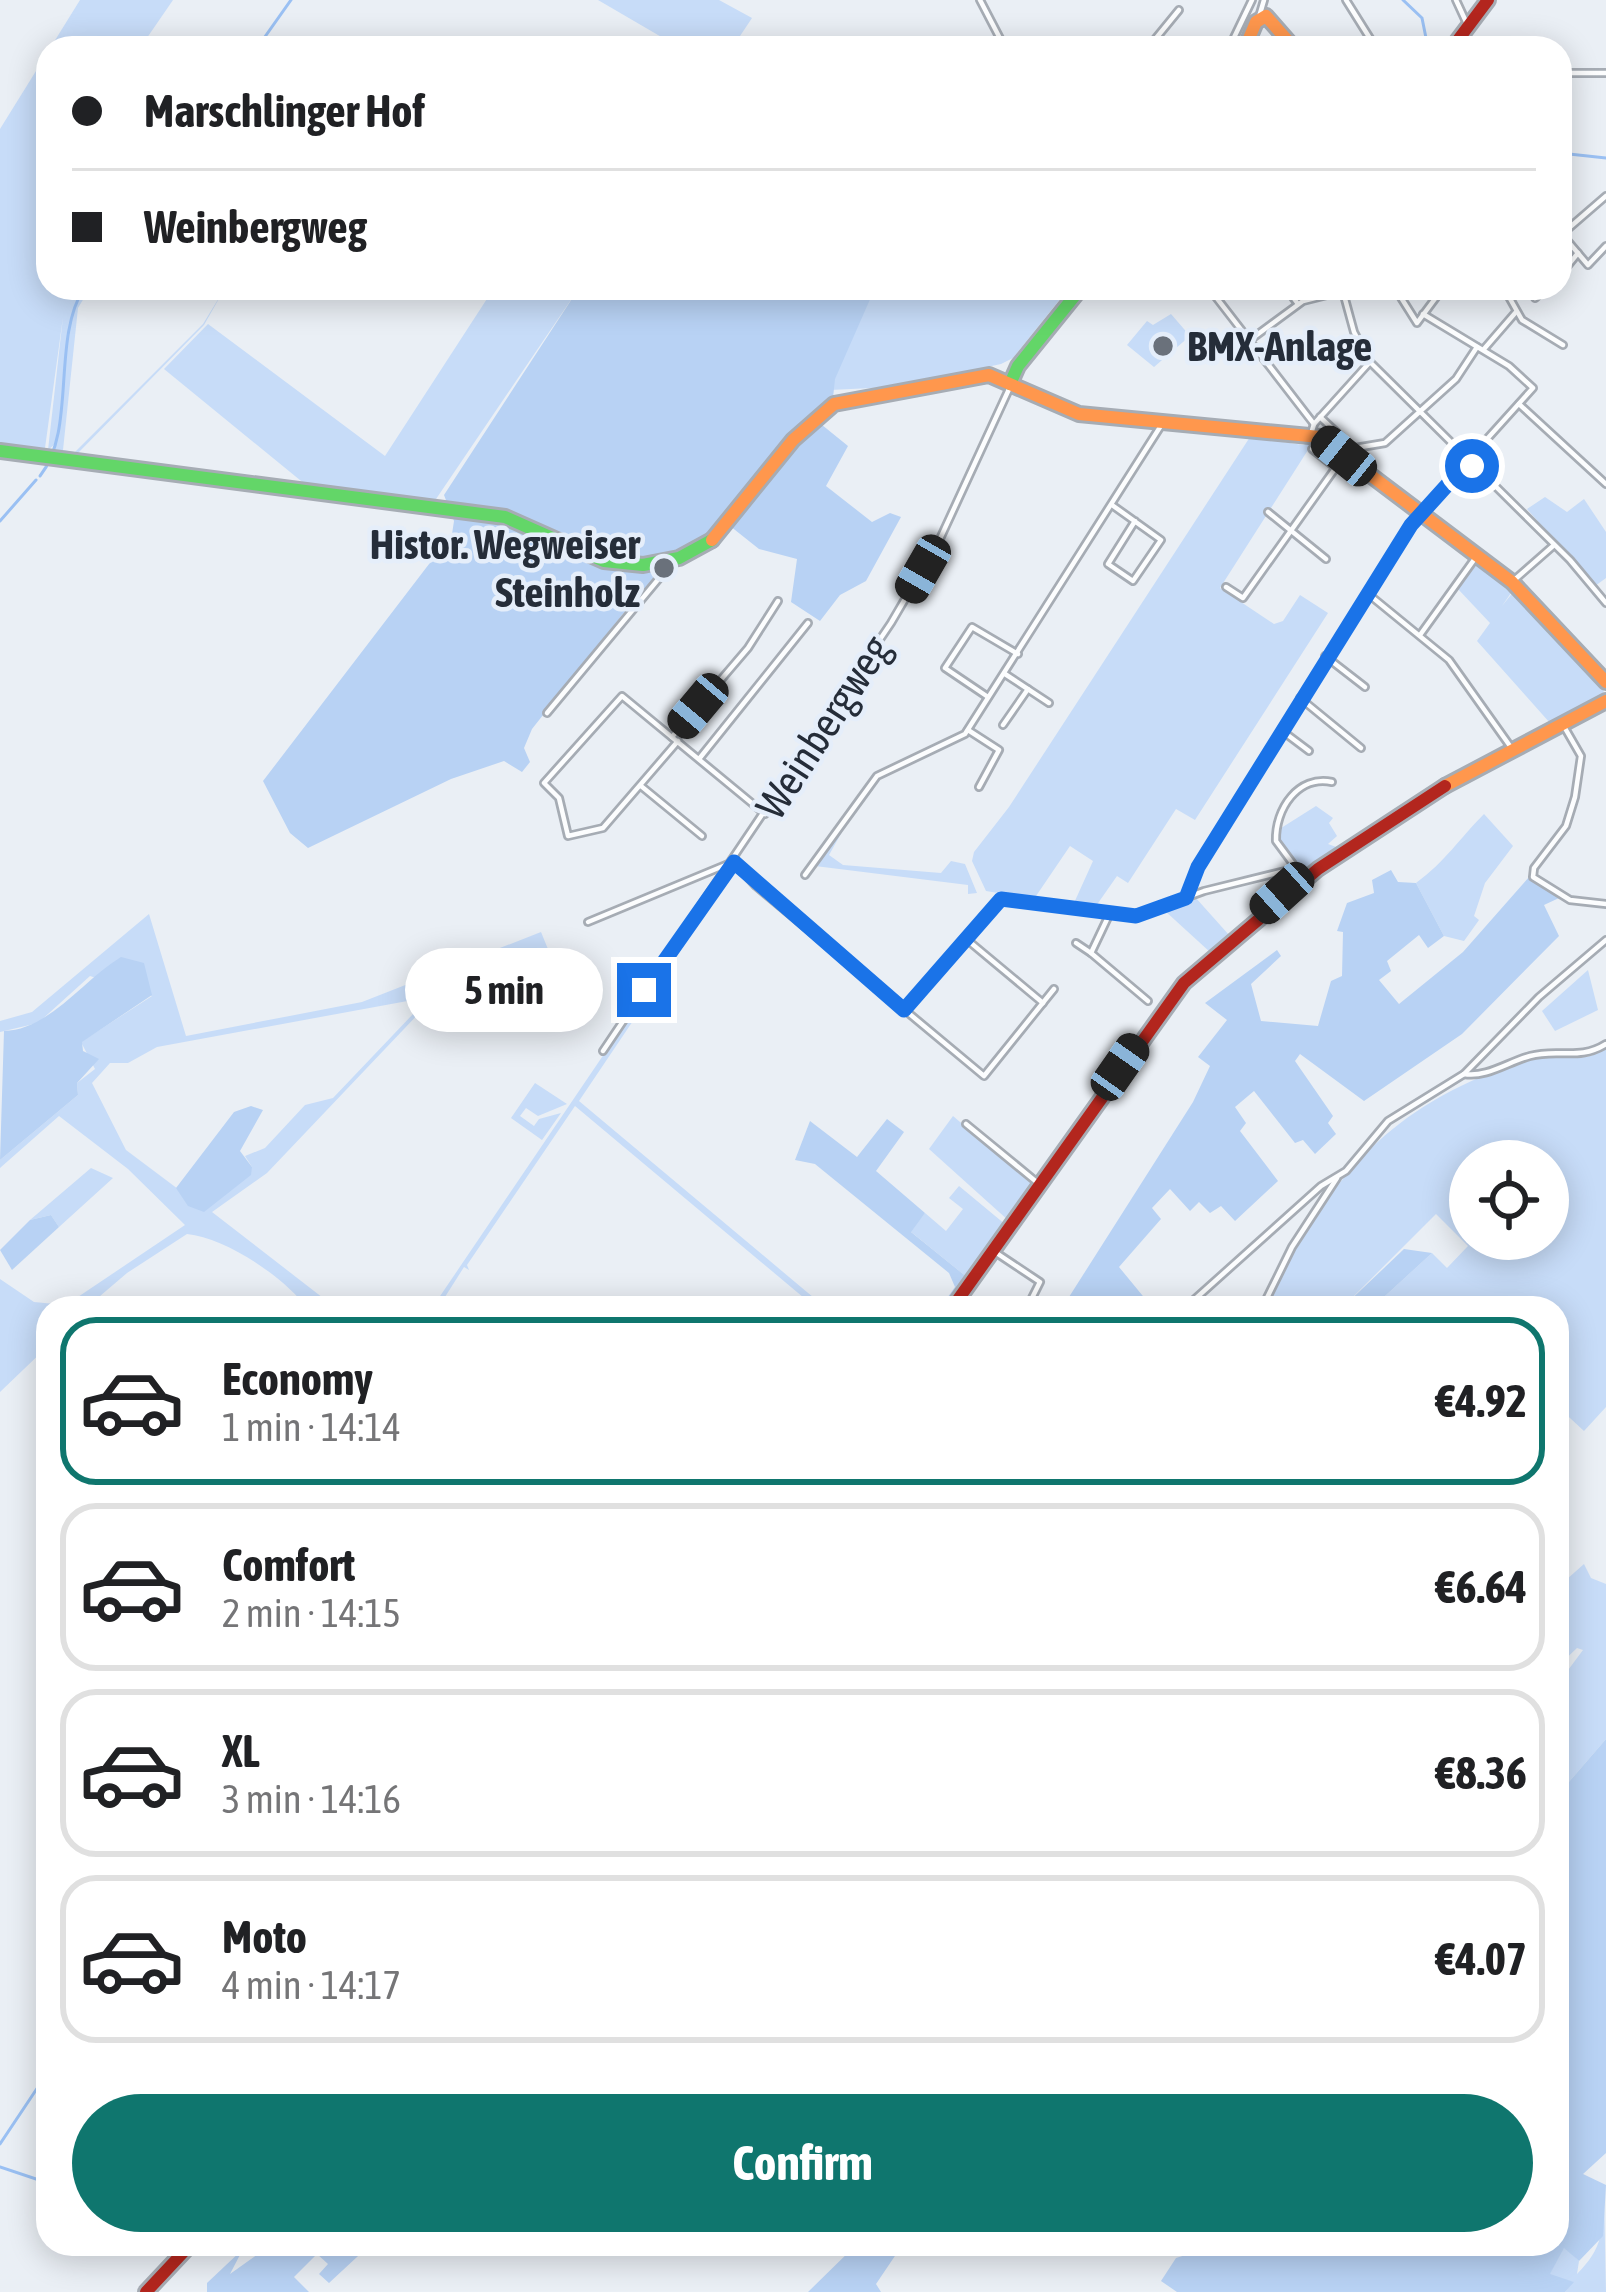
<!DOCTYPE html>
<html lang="en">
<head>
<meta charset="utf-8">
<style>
	:root { --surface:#fff; --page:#f6f6f6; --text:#202124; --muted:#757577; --line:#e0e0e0; --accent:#0f766e }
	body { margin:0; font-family:"Asap Condensed",sans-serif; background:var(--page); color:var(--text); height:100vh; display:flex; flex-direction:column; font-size:45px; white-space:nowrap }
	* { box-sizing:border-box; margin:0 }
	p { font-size:39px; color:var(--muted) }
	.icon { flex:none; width:66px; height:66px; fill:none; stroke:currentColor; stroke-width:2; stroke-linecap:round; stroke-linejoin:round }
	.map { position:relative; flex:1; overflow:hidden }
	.panel { position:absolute; left:36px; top:1296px; width:1533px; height:960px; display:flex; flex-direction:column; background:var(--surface); border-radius:36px; box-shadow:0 6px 30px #0003 }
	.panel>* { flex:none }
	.banner { position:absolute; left:36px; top:36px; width:1536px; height:264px; border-radius:36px; box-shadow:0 6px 30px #0003; display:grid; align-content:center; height:264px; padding:0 36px; background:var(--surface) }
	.buttons { position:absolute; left:1449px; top:1140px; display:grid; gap:24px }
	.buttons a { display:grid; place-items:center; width:120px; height:120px; border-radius:50%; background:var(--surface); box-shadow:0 6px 30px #0003; font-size:60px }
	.end { position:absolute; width:54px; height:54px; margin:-27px; border:15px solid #1a73e8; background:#fff; box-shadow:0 0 0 6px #fff }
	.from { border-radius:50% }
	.bubble { position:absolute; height:84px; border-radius:42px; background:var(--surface); box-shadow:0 6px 30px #0003; font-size:39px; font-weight:700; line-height:84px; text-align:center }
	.car { position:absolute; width:36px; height:72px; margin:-36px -18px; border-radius:15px; box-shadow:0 0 9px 3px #0007; background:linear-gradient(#222 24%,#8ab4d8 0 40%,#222 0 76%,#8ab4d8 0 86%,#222 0) }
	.banner b { display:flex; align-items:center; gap:42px; height:114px; font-size:45px }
	.banner b+b { border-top:3px solid var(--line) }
	.banner i { width:30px; height:30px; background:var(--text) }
	ul { padding:21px 0 0; list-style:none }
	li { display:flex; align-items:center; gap:36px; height:168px; margin:0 24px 18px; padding:0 12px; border:6px solid var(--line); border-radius:36px }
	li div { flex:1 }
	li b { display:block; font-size:45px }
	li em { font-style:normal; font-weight:700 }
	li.current { border-color:var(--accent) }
	li>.icon { width:108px; height:108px; stroke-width:1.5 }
	.button { display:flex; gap:24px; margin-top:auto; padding:24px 36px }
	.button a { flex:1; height:138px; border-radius:72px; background:var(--accent); color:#fff; font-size:48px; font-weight:700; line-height:138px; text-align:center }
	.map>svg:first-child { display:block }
</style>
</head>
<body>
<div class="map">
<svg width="1606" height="2292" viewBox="0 0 1606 2292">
	<rect width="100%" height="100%" fill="#eaeff5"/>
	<g fill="#c7dcf8" fill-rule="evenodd">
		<path d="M80,0H173L140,48H48V288H90L78,308L63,450L75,452L203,324L225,288L204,325L78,453L55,451L54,445L48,450L63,317L45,448L0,446V129Z"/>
		<path d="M598,0H719L752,18L732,48H666L670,42Z"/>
		<path d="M494,288H579L434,502L306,485L164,369L208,324L385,456Z"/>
		<path d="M871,288H1069L1013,358L1001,364L893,387L830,390Z"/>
		<path d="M1171,314L1190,336L1154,367L1127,345L1147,321L1153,325Z"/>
		<path d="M1250,437L1303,445L1314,440L1337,457L1333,462L1314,447L1308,450L1220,588L1274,624L1283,621L1300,595L1328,613L1195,820L1176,809L1128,883L1117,876L1096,906L1074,903L1093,861L1070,846L1034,899L986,891L972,861L974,852L1009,807Z"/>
		<path d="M1545,497L1567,512L1584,499L1606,532V578L1595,586L1527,509Z"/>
		<path d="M1477,564L1513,590L1502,606L1514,591L1604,689L1603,695L1550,723L1477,641L1490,623L1458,589Z"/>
		<path d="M1316,806L1333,818L1329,823L1337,836L1328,844L1339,848L1299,873L1277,841L1278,830Z"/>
		<path d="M852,814L829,855L843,865L941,873L951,861L965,864L977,893L968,894V885L815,866Z"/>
		<path d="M1484,814L1513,846L1485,883L1474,916L1479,920L1464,941L1444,936L1416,883C1446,861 1459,839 1484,814Z"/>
		<path d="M1195,897L1229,935L1210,952L1164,910Z"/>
		<path d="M705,905L709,908L579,1101L826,1308H816L575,1106L467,1265L469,1270L464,1267L438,1308H432Z"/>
		<path d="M149,914L186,1036L362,1002L541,932L559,976L527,1032L461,983L443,988L267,1173L212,1212L336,1308H307C284,1277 226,1238 187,1234L127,1273L86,1308H48V1346L0,1392V1279L34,1302L66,1305L185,1225L128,1169L59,1116L0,1168V1160L78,1095L77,1083L95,1069L81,1042L152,996L90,976L38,1023L0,1032V1021L32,1012ZM413,1000L418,1006L413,1014L333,1098L305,1105L265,1148L245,1156L252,1167L182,1192L126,1150L92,1083L110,1063H128L157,1047Z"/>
		<path d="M1588,970L1598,1010L1555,1031L1542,1011Z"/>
		<path d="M1606,1048V1407L1584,1431L1557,1406V1308H1372L1432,1253L1447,1268L1468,1246L1436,1214L1342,1308H1264C1329,1178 1385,1106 1528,1059C1556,1049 1579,1068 1606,1048ZM1470,1161H1548V1239H1470Z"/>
		<path d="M535,1083L567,1104L538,1116L526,1108L520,1116L534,1126L539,1119L561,1113L542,1140L511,1118Z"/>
		<path d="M953,1116L1032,1183L1009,1221L929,1149Z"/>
		<path d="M91,1168L113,1178L59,1227L51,1215L30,1220Z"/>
		<path d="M959,1186L1006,1225L948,1308L968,1278L910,1231L925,1213L946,1231L963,1209L949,1198Z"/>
		<path d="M1584,1564L1591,1578L1606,1584V1739L1568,1783V1804L1557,1816V1685L1583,1650L1577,1648L1557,1667V1588Z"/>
		<path d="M1604,2195L1606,2292H1565L1573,2282L1549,2275L1564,2247L1579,2261L1577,2274C1603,2248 1603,2231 1604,2195Z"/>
	</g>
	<g fill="#b8d2f4">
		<path d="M579,288H875L835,379L833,398L811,416L848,446L826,486L872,522L890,513L901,517L866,581L840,595L820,621L791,602L797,559L759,549L725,522L701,546L664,560L666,569L637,596L532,729L524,748L530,762L522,772L504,761L451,779L308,848L290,833L263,781L452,534L454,521L444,495Z"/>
		<path d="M1391,870L1398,882L1416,883L1444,936L1428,948L1419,935L1387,961L1391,971L1379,980L1399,1004L1463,952L1529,877L1559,898L1544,905L1559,936L1462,1034L1364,1101L1300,1054L1295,1061L1333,1116L1328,1123L1336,1134L1315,1154L1303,1140L1295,1143L1254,1091L1235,1107L1246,1123L1240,1131L1278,1181L1235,1221L1221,1206L1210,1213L1199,1202L1190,1211L1170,1189L1152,1208L1161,1219L1119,1267L1147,1301L1140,1308H1062L1193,1102L1210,1066L1198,1057L1227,1020L1205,1003L1277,950L1281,956L1251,984L1261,1021L1318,1026L1331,981L1342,976L1343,932L1337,931L1347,903L1374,893L1372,880Z"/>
		<path d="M121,957L144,963L152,995L82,1042L83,1051L99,1059L77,1083L78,1095L0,1160L4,1031C49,1030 83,980 121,957Z"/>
		<path d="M251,1106L263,1110L240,1151L252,1167L251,1175L204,1212L188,1206L176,1188L234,1112Z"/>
		<path d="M887,1119L904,1132L876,1171L925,1213L911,1232L968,1278L948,1308H940L955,1287L949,1273L815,1164L795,1160L810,1121L857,1157Z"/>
		<path d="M51,1215L59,1227L12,1270L0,1250L30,1220Z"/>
		<path d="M1404,1249L1432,1253L1372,1308H1342Z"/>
		<path d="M1606,1739V2153L1583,2174L1606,2185L1603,2236L1579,2261L1564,2248L1550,2274L1574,2282L1565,2292H1177L1161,2281L1176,2258L1221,2244H1557V1816L1568,1804V1783Z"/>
		<path d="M272,2244H371L329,2283L319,2274L328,2264L317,2254L294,2277L309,2292H207V2283L243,2249L230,2274Z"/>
		<path d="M857,2244H903L876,2284L881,2292H808Z"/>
	</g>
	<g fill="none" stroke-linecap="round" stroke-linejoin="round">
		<g stroke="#9ac0f3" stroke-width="3">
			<path d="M1403,0L1422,18L1428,48"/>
			<path d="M257,48L291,0"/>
			<path d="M1560,153L1606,158"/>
			<path d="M40,476C77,430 51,340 84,288"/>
			<path d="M0,521L36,480"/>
			<path d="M0,2144L48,2072"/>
			<path d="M0,2167L48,2183"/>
		</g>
		<defs>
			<g id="street">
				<path d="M980,0L1005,48"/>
				<path d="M1346,0L1376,48"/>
				<path d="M1456,0L1468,26"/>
				<path d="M1259,17L1264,0"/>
				<path d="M1148,48L1179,10"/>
				<path d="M1229,48L1252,0"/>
				<path d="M1560,73H1606"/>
				<path d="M1560,232L1588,265L1606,246"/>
				<path d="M1562,234L1606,196"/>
				<path d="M1560,275L1578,253"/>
				<path d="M1209,288L1314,424"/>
				<path d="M1286,288L1298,304"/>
				<path d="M1342,288L1354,332L1370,362L1570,560L1606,603"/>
				<path d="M1395,288L1417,323L1443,288"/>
				<path d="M1504,288L1522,320L1563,345"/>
				<path d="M1535,298L1546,288"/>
				<path d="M1250,340L1303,301L1343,291"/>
				<path d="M1484,349L1516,312"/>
				<path d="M1519,404L1606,484"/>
				<path d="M1320,417L1351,446"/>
				<path d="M1311,434L1314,424L1370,362"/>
				<path d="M1312,449L1335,467"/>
				<path d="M1112,505L1161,540L1133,581L1108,564L1135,521"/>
				<path d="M1268,512L1326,559"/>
				<path d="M1512,582L1553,546"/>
				<path d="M1226,587L1243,598L1349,449L1385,443L1456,379L1477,347"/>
				<path d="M1367,593L1449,660L1510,746"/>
				<path d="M1420,635L1476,557"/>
				<path d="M1325,656L1365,687"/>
				<path d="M1005,674L1049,703"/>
				<path d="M988,697L945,668L972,627L1018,654"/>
				<path d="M1300,698L1361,748"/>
				<path d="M547,713L671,564"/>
				<path d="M1562,723L1581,756L1575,797L1566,826L1534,868L1533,877L1570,900L1606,904"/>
				<path d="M1003,725L1028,689"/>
				<path d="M968,730L999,750L979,787"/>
				<path d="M1281,730L1309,751"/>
				<path d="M672,737L748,648L778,601"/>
				<path d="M678,741L603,828L568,836L559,798L544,783L622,696L765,814"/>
				<path d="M699,759L808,623"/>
				<path d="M641,786L702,836"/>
				<path d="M734,862L756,886L984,1076L1054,989"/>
				<path d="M1292,872L1293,864L1276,841C1275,809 1298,775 1332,782"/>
				<path d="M805,875L877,776L965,734L1162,424"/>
				<path d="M1186,898L1198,867L1413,521L1533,388L1509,366L1423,314"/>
				<path d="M1110,913L1091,953L1148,1001"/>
				<path d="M588,922L728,864"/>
				<path d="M965,938L1043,1003"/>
				<path d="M1076,943L1091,953"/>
				<path d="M904,1009L1001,899L1136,916L1204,891L1285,871L1298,879"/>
				<path d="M603,1051L891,623L939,541L1010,387"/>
				<path d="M1464,1074C1486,1078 1508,1062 1530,1056C1558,1048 1579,1061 1606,1044"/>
				<path d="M966,1124L1039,1184"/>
				<path d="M992,1250L1040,1282L1027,1308"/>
				<path d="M1185,1308L1321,1186L1346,1171L1388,1121L1464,1074L1539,997L1606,940"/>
				<path d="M1262,1308L1292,1247L1337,1178"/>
			</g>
			<g id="fast">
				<path d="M1010,384L1018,366L1081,288"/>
				<path d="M0,451L505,517L604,561L643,565L679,558L712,540"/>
			</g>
			<g id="slow">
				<path d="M1245,48L1256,22L1266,16L1294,48"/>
				<path d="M712,540L793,440L834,404L989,375L1079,414L1320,437L1512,582L1606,682"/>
				<path d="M1445,786L1606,701"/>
			</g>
			<g id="jam">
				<path d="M1452,48L1488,0"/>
				<path d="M952,1308L1184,983L1318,869L1445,786"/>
				<path d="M146,2292L191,2244"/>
			</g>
		</defs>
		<use href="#street" stroke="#a6acb4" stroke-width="10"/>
		<use href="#fast" stroke="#a6acb4" stroke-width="18"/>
		<use href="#slow" stroke="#a6acb4" stroke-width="18"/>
		<use href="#jam" stroke="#a6acb4" stroke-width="18"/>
		<use href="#street" stroke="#fcfdfe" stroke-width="4.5"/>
		<use href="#fast" stroke="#63d668" stroke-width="12"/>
		<use href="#slow" stroke="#ff974d" stroke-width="12"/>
		<use href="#jam" stroke="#b3261e" stroke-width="12"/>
	</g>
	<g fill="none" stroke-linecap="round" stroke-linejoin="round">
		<path stroke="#1a73e8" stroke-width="15" d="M644,990L734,862L904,1010L1001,899L1136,916L1186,898L1198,867L1411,525L1468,462L1472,466"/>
	</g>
	<g fill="#6a717b" stroke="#e5eefa" stroke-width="4.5">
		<circle cx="1163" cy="346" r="12"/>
		<circle cx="664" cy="568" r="12"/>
	</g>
	<g text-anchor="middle" stroke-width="9" stroke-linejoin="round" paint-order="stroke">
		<g font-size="42" font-weight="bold" fill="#252d39" stroke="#e5eefa" text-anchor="start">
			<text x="1187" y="361">BMX-Anlage</text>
			<text x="640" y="559" text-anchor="end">Histor. Wegweiser<tspan x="640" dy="48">Steinholz</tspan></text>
		</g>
		<g font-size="42" fill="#252d39" stroke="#e5eefa">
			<text transform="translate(823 727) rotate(-57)" y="15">Weinbergweg</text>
		</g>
	</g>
</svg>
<div class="buttons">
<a><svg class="icon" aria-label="locate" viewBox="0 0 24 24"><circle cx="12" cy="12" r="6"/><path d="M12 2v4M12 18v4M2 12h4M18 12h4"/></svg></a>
</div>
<i class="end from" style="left:1472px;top:466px"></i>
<i class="end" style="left:644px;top:990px"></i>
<div class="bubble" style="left:405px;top:948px;width:198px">5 min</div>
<i class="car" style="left:1344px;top:456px;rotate:309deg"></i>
<i class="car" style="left:923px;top:569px;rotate:210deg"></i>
<i class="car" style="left:698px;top:706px;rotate:220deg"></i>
<i class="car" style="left:1282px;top:893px;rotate:228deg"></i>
<i class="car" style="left:1120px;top:1067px;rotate:35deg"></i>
<div class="banner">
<b><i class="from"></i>Marschlinger Hof</b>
<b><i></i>Weinbergweg</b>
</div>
<section class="panel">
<ul>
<li class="current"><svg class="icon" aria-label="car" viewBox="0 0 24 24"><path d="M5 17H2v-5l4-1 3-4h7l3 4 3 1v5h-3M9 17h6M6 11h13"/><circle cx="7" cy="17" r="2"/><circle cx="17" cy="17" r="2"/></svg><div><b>Economy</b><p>1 min · 14:14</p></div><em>€4.92</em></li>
<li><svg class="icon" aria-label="car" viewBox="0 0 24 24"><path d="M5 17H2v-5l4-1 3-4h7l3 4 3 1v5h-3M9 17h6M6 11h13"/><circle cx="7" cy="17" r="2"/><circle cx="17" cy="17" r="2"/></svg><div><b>Comfort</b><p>2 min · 14:15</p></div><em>€6.64</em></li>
<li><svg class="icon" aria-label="car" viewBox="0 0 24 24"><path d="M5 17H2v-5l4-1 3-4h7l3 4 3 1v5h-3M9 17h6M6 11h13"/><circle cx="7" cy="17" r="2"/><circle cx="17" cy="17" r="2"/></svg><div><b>XL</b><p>3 min · 14:16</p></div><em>€8.36</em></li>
<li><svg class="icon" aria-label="car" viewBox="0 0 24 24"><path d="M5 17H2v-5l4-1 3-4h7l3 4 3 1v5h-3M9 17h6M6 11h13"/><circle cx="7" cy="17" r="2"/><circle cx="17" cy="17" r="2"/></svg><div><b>Moto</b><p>4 min · 14:17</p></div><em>€4.07</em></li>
</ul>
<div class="button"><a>Confirm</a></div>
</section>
</div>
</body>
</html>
